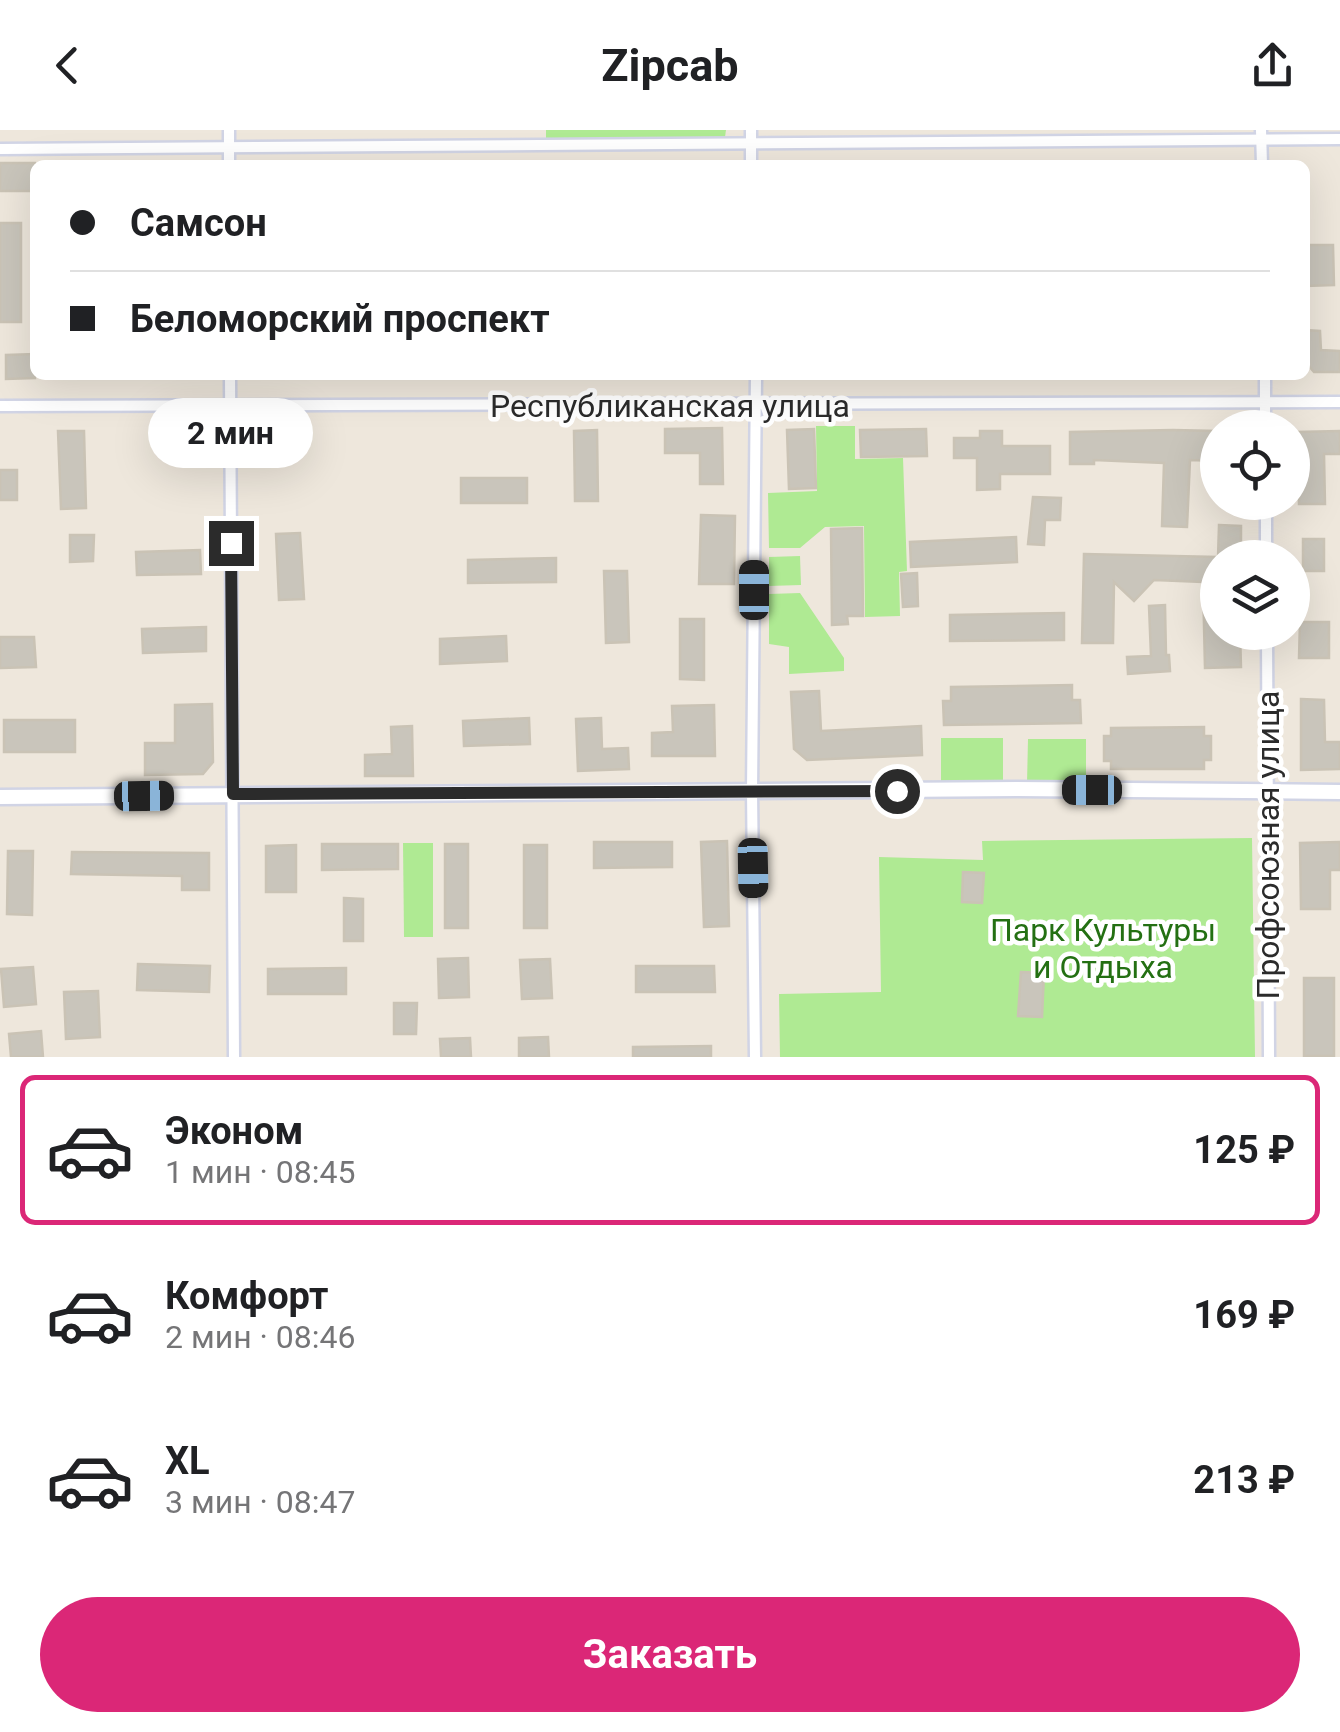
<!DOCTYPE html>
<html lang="ru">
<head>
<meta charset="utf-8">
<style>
	:root { --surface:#fff; --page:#f6f6f6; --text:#202124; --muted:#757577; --line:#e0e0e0; --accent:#db2777 }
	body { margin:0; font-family:Roboto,sans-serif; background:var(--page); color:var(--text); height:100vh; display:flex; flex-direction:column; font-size:38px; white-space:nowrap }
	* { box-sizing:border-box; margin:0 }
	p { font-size:32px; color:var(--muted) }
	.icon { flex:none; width:55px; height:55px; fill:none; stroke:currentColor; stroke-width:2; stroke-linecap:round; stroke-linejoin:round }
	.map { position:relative; height:927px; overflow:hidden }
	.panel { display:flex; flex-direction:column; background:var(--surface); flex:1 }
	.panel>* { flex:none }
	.top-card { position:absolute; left:30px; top:30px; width:1280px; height:220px; border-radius:15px; box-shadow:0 10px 40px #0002; display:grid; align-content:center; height:220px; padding:0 40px; background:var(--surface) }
	.controls { position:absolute; left:1200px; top:280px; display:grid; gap:20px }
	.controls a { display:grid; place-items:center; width:110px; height:110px; border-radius:50%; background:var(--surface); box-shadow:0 10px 40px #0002; font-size:50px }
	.end { position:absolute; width:45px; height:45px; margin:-22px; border:12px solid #2b2b2b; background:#fff; box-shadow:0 0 0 5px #fff }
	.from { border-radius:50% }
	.bubble { position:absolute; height:70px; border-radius:35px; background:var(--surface); box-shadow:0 10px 40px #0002; font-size:32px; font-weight:700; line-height:70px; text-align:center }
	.car { position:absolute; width:30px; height:60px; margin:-30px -15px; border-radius:12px; box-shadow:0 0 8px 2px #0007; background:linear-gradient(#222 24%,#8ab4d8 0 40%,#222 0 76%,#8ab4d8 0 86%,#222 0) }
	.top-card b { display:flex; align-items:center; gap:35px; height:95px; font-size:38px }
	.top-card b+b { border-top:2px solid var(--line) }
	.top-card i { width:25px; height:25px; background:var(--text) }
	ul { padding:18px 0 0; list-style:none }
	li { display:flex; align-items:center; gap:30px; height:150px; margin:0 20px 15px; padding:0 20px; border:5px solid transparent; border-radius:15px }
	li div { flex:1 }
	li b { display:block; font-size:38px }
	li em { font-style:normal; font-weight:700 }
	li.current { border-color:var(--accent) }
	li>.icon { width:90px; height:90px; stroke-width:1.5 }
	.cta { display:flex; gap:20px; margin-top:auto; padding:20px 40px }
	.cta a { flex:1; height:115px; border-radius:60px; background:var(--accent); color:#fff; font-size:40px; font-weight:700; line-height:115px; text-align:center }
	header { display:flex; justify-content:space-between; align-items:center; height:130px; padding:0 40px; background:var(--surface); font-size:45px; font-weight:700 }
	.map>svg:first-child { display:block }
</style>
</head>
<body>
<header><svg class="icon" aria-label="back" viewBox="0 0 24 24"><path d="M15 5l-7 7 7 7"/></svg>Zipcab<svg class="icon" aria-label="share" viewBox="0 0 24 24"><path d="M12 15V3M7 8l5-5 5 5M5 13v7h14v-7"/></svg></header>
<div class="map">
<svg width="1340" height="927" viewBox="0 0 1340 927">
	<rect width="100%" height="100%" fill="#eee7dc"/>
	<g fill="#afea93">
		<path d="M546,0H726L725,7L546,9Z"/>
		<path d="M816,296H855V329L903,328L907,441L899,442L900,486L865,487L864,396L825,397L800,418H769L768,363L817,361Z"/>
		<path d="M800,426L801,455L769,456V427Z"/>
		<path d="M800,463L844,528V541L789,544V517L769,514V464Z"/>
		<path d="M941,608H1003V655L941,654Z"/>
		<path d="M1028,609H1086V655L1027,654Z"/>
		<path d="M1252,708L1255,927H780L779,864L881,862L879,727L983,730L982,711Z"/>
		<path d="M403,713H433V807H404Z"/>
	</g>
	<g fill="#c9c5bb" stroke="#cac3b5" stroke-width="2.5">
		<rect x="0" y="33" width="35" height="28"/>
		<rect x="0" y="93" width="21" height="99"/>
		<path d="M1305,115H1333L1334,155L1306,156Z"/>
		<path d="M1305,200L1320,201L1321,220L1340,221V242H1314L1308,235Z"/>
		<path d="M35,224V248L6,249V225Z"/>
		<path d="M722,298L723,354H700V323H665V299Z"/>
		<path d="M814,299L816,358L789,359L787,300Z"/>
		<path d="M926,299L927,326L861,327L860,300Z"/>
		<path d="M597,300L598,371H575L574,301Z"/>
		<path d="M1173,300L1218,301V331L1190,330L1187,397L1162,396L1164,333L1094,330V334H1070V302Z"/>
		<path d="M58,301H84L86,378L61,379Z"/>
		<path d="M980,301H1002V316H1050V344H1000V359L977,360V328H954V308H980Z"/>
		<path d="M1340,301V324H1324L1325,374H1299L1297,302Z"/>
		<rect x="0" y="340" width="17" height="30"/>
		<rect x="461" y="348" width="66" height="25"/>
		<path d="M1033,367L1061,368L1060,390H1045L1044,415L1028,414Z"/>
		<path d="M701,385L735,386L734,454H699Z"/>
		<path d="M1219,395L1241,396V428H1218Z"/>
		<path d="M862,398L863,486H847L848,494L832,495L831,399Z"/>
		<path d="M300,403L304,469L279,470L276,404Z"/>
		<path d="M70,405H94L93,431L70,432Z"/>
		<path d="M1016,407L1017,432L911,437L910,412Z"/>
		<rect x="1303" y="409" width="21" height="32"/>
		<path d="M200,420L201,444L137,445L136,422Z"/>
		<path d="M1084,424L1218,427V502H1240L1241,537L1205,538L1203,452L1154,450L1134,471L1114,452L1113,513H1082Z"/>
		<path d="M556,428V452L468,453V430Z"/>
		<path d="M604,441H627L629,512L606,513Z"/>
		<path d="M917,443L918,476L903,477L901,444Z"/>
		<path d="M1165,475L1166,525H1169L1170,541L1128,544L1127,527L1151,526L1149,476Z"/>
		<path d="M1064,483V510L950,511V485Z"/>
		<path d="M680,489H704V550L680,549Z"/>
		<path d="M1300,492H1329V528H1299Z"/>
		<path d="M206,497V521L143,523L142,499Z"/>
		<path d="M506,506L507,531L440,534V509Z"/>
		<path d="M0,507H34L36,537L0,538Z"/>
		<path d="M1072,555V570H1080L1081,593L944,595L943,571H951V557Z"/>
		<path d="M819,561L821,601L921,596L922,625L807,630L794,619L791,562Z"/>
		<path d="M1301,569L1324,570L1325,612H1340V639L1301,640Z"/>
		<path d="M212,574L213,632L203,644L145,645V613H175V575Z"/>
		<path d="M714,575L715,626H652V603L673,602L672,576Z"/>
		<path d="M529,588L530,614L464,616L463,591Z"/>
		<path d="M601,588L602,619L628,618L629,639L578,641L576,589Z"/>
		<rect x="4" y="590" width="71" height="32"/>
		<path d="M412,596L413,646H365V625L392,624L391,597Z"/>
		<path d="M1204,597V606H1211V630H1204V639H1111V631H1104V606H1111V598Z"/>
		<path d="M727,711L729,796L704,797L701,712Z"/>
		<path d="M594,712H672V737L594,738Z"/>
		<path d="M1340,712V740H1330V779H1301L1300,713Z"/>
		<path d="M322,714H398V739L322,740Z"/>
		<rect x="445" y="714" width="23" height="84"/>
		<path d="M296,715V762H266V716Z"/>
		<rect x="524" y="715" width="23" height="83"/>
		<path d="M8,721H33L32,785L7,784Z"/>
		<path d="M72,722L209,723V760H182V746L71,744Z"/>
		<path d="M963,742L984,743L982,773L962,772Z"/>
		<path d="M344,768L363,769V811H344Z"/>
		<path d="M468,828L469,867L439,868L438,829Z"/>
		<path d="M550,829L552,868L522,869L520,830Z"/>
		<path d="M138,834L210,836L209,862L137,860Z"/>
		<path d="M636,836H714L715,862H636Z"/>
		<path d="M33,837L36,874L4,877L1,839Z"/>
		<path d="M346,838V864H268V839Z"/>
		<path d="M1021,842L1044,843L1042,887L1018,886Z"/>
		<rect x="1304" y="848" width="30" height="78"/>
		<path d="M98,861L100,907L66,909L64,862Z"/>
		<path d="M394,873H417L416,904H394Z"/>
		<path d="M41,901L43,927H11L9,904Z"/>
		<path d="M548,907L549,927H519V908Z"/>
		<path d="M470,908L471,927H441L440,909Z"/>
		<path d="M711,916V927H633V917Z"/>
	</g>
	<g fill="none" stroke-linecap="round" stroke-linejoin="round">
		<defs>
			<g id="street">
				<path d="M229,0V35"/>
				<path d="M751,0V35"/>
				<path d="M1261,0L1262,35"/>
				<path d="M0,19L1340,9"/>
				<path d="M230,245L234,927"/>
				<path d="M1265,245V298"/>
				<path d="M0,276L1340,272"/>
				<path d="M1266,372V428"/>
				<path d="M1267,502L1269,927"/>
				<path d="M755,927L752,661L756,245"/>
			</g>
			<path id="secondary" d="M0,667L1017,659L1340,662"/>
		</defs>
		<use href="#street" stroke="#d1d4e5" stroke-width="15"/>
		<use href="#secondary" stroke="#d1d4e5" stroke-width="19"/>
		<use href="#street" stroke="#fff" stroke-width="10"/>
		<use href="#secondary" stroke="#fff" stroke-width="14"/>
	</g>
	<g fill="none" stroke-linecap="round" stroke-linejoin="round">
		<path stroke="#2b2b2b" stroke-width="12" d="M231,413L233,664L897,661"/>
	</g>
	<g text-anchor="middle" stroke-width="9" stroke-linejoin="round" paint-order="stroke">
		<g font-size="32" fill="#2b2b2b" stroke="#fff">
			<text x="670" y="287">Республиканская улица</text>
			<text transform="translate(1268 715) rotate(-90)" y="11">Профсоюзная улица</text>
		</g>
		<g font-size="32" fill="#247013" stroke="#fff">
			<text x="1103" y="811">Парк Культуры<tspan x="1103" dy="37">и Отдыха</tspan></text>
		</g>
	</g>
</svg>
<div class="controls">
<a><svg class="icon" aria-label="locate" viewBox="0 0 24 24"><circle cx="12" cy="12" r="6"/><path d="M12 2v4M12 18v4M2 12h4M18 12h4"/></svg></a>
<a><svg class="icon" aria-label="layers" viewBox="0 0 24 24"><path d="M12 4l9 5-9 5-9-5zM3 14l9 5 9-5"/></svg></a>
</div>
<i class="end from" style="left:897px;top:661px"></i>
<i class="end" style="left:231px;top:413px"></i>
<div class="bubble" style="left:148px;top:268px;width:165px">2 мин</div>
<i class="car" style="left:754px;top:460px;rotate:0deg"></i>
<i class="car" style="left:1092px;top:660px;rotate:270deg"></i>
<i class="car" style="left:144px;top:666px;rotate:89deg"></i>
<i class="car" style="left:753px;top:738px;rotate:179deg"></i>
<div class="top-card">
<b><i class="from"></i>Самсон</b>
<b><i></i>Беломорский проспект</b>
</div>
</div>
<section class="panel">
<ul>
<li class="current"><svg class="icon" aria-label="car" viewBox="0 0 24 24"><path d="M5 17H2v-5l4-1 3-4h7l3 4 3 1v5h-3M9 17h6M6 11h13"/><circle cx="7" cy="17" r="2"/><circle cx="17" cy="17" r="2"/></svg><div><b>Эконом</b><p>1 мин · 08:45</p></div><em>125 ₽</em></li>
<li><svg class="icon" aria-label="car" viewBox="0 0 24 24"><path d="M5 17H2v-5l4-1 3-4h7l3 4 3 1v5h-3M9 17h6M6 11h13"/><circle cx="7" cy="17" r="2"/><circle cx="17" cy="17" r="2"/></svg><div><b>Комфорт</b><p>2 мин · 08:46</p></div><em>169 ₽</em></li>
<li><svg class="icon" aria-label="car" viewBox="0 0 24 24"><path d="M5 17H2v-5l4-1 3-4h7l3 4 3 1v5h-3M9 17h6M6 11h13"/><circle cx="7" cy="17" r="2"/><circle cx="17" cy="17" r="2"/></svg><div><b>XL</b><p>3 мин · 08:47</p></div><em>213 ₽</em></li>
</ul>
<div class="cta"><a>Заказать</a></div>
</section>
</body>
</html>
